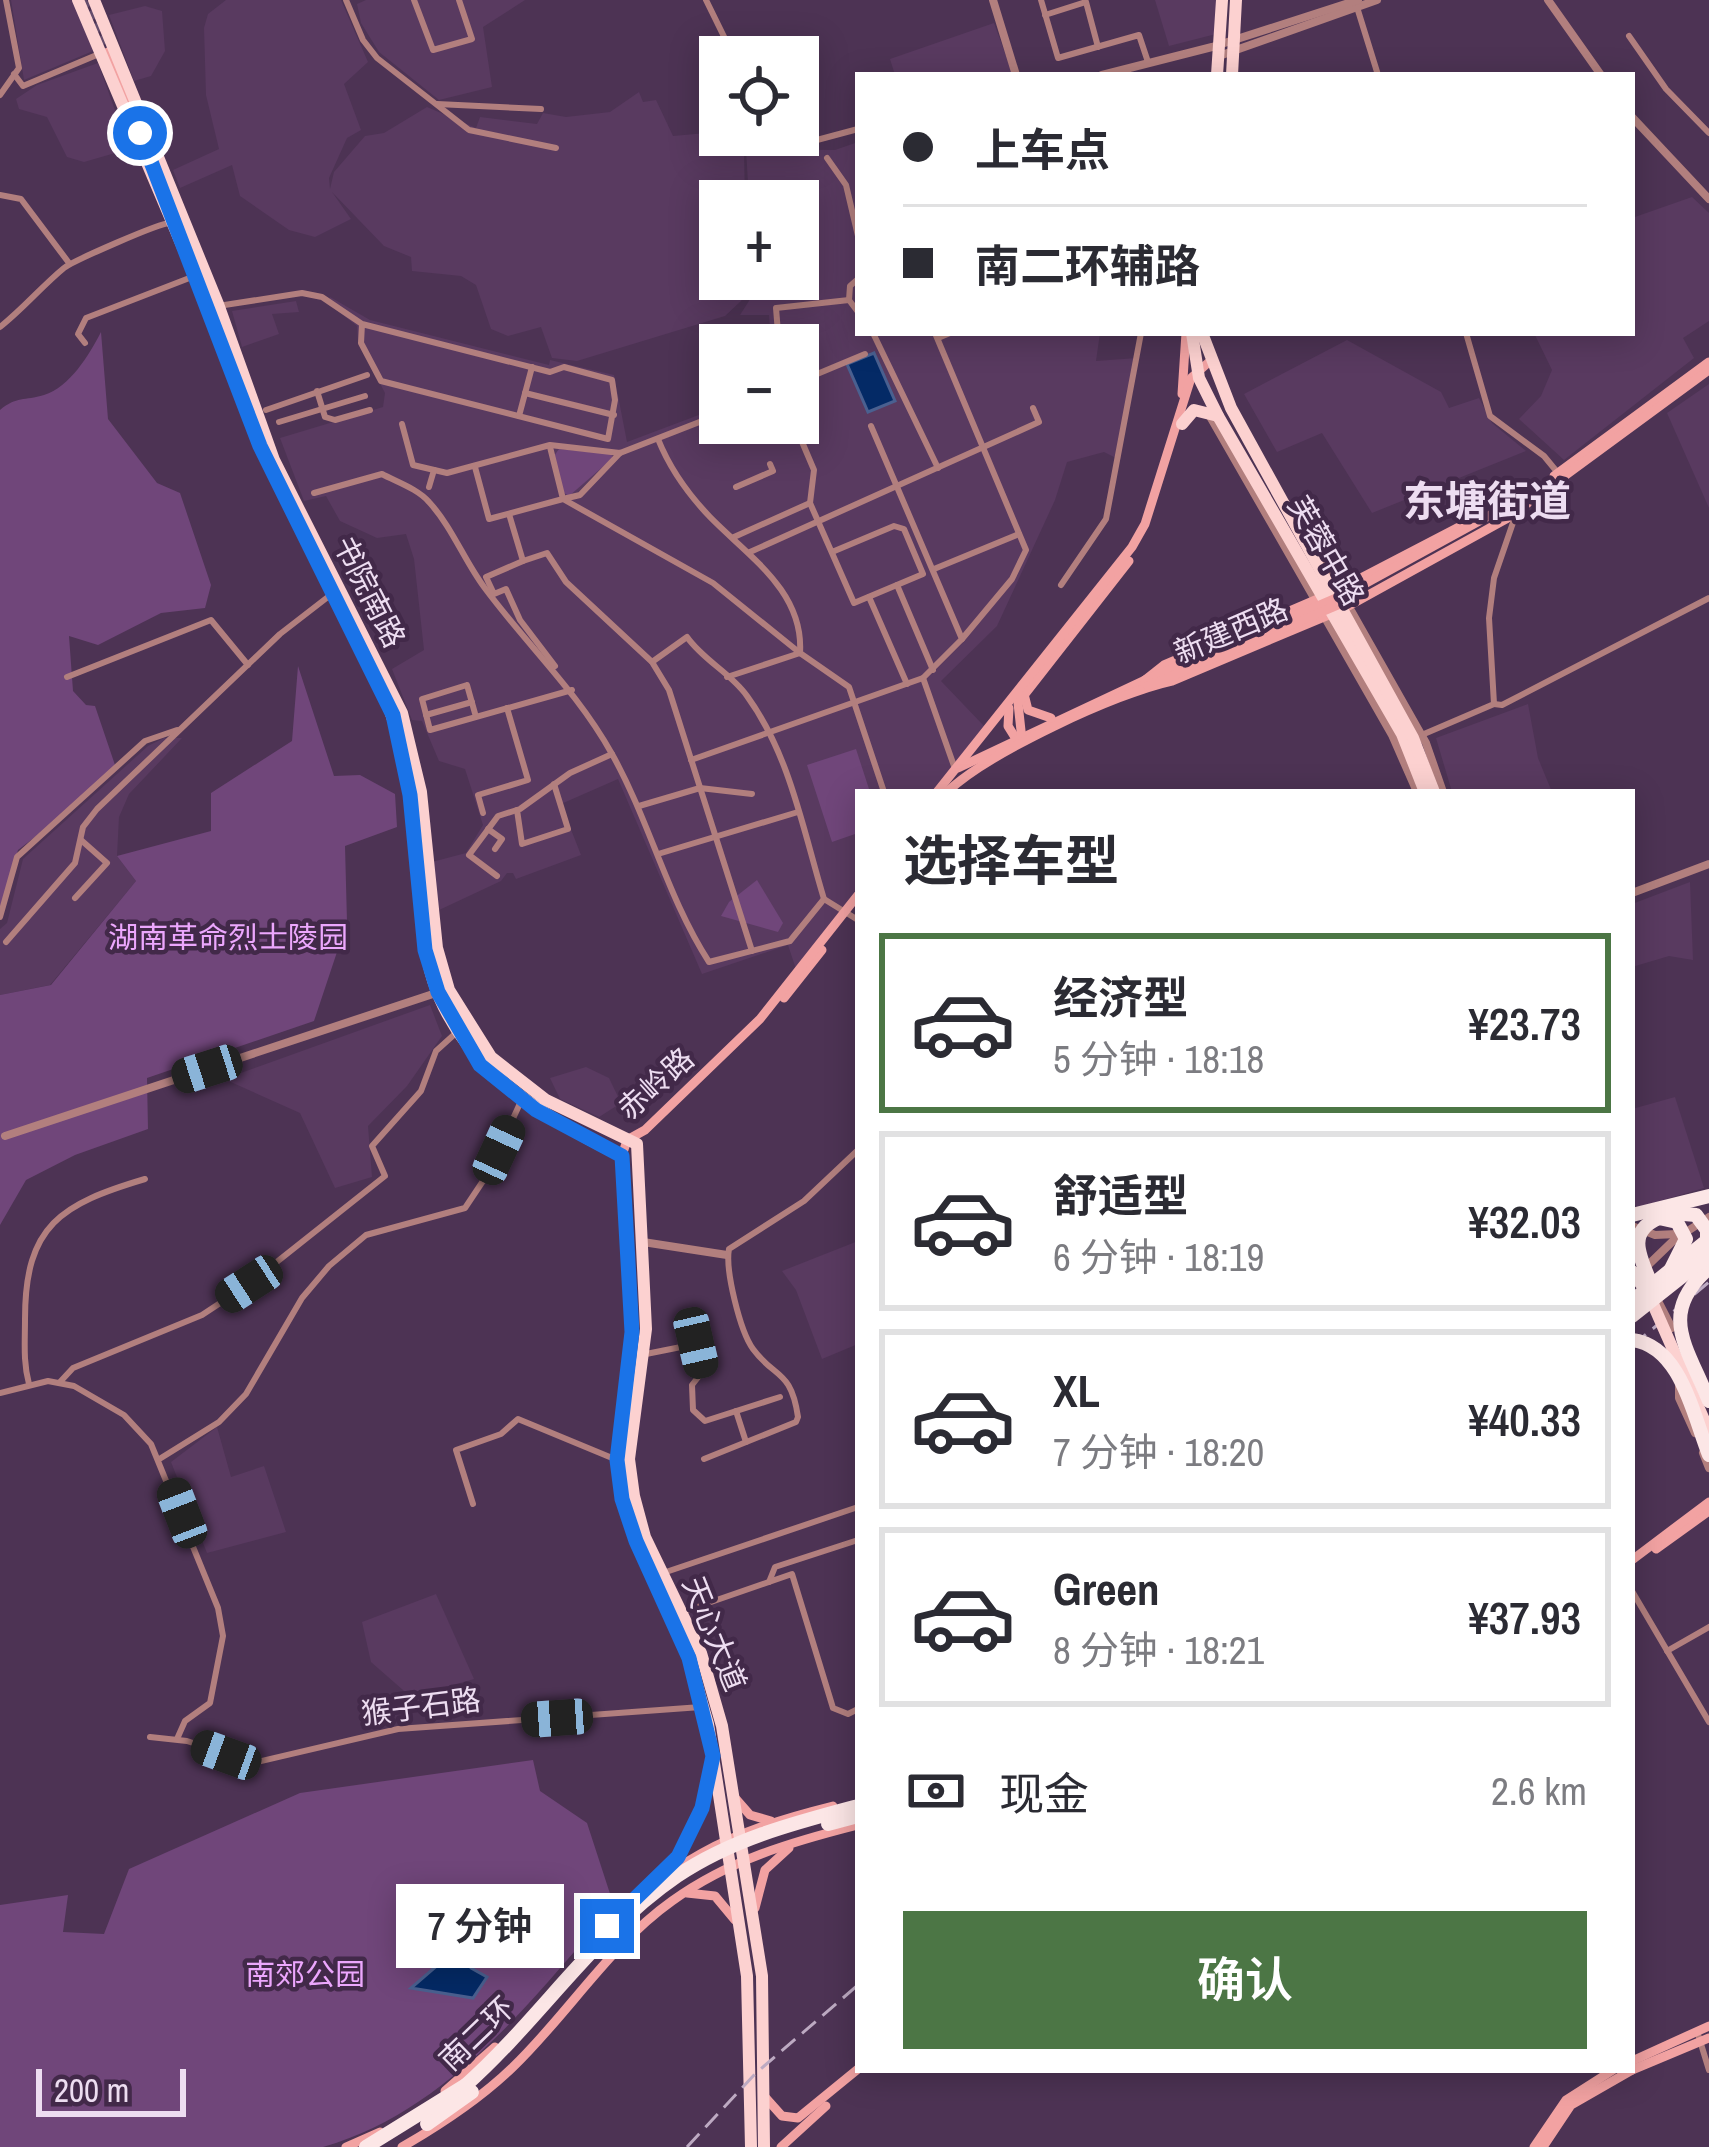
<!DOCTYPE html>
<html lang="zh">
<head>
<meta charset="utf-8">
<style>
	:root { --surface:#fff; --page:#f2f2f3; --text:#2b2b33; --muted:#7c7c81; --line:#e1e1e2; --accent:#4c7645 }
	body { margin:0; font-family:"Archivo Narrow","Noto Sans SC",sans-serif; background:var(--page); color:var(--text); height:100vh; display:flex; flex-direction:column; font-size:45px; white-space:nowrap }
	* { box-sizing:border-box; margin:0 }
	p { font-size:39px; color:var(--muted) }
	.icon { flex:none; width:66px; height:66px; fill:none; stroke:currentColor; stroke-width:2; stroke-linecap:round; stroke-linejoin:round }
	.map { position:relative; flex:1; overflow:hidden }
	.sheet { position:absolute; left:855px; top:789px; width:780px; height:1284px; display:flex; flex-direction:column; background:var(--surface); border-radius:0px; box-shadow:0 6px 30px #0003 }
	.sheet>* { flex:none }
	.guide { position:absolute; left:855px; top:72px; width:780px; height:264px; border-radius:0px; box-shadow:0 6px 30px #0003; display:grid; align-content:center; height:264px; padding:0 48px; background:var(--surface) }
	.buttons { position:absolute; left:699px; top:36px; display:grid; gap:24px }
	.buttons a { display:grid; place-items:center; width:120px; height:120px; border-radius:0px; background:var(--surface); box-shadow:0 6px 30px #0003; font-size:60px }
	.scale { position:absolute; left:36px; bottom:30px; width:150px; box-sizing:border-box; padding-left:12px; border:6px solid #edddf1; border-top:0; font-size:33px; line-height:42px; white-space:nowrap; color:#edddf1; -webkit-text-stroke:9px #422949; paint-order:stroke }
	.end { position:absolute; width:54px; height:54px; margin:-27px; border:15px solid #1a73e8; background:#fff; box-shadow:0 0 0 6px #fff }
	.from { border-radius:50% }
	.bubble { position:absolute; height:84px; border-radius:0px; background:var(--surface); box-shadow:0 6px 30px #0003; font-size:39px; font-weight:600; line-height:84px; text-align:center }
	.car { position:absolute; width:36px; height:72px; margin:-36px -18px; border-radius:15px; box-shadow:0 0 9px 3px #0007; background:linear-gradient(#222 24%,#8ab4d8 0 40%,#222 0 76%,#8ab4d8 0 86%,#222 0) }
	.guide b { display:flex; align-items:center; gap:42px; height:114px; font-size:45px }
	.guide b+b { border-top:3px solid var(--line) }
	.guide i { width:30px; height:30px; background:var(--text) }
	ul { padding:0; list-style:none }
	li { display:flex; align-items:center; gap:36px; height:180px; margin:0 24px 18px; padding:0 24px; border:6px solid var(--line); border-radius:0px }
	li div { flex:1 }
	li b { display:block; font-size:45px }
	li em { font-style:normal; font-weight:600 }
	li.active { border-color:var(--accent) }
	li>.icon { width:108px; height:108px; stroke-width:1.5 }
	h2 { padding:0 48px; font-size:54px; line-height:144px }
	.pay { display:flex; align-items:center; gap:30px; height:132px; padding:0 48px; font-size:45px }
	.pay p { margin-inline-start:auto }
	.button { display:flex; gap:24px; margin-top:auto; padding:24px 48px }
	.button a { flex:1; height:138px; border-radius:0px; background:var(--accent); color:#fff; font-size:48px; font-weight:600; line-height:138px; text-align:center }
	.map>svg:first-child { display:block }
</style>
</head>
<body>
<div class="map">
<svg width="1709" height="2147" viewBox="0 0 1709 2147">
	<rect width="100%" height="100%" fill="#4d3354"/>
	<g fill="#593a60">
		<path d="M11,0H74L93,51L24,80Z"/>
		<path d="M226,0H341L368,62L344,84L361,130L347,138L329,178L330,189L334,172L365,136L384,133L427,107L476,128L480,117L537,124L543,113L566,117L610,112L639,92L643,102L656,100L673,136L706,133L744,151L745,201H720V279H753L741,301L725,316L577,361L552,358L541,327L508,336L491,329L476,285L461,276L412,271L411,257L384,246L332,192L351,219L315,237L289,230L240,196L232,165L180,188L173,170L219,149L206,95L204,28L208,14Z"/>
		<path d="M366,0H525L483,27L492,87L439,100L379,52L361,23L357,4Z"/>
		<path d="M1155,0H1216V34L1169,46Z"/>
		<path d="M145,6L162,11L165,51L151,76L134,81L109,15Z"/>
		<path d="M994,23L1013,75H895L890,59Z"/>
		<path d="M98,63L129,149L84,162L67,157L47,117L19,109L16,99L37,85Z"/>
		<path d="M858,142V333H1100L1096,361L1137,358L1120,460L1104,452L1067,462L1055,500L997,626L941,681L984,726L933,792H858V889L796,969L788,945L702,974L618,779L561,804L581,855L516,879L513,873H507L501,881L437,911L432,862L466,853L483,825L465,769L439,761L422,721L412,720L392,669L424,650L414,559L406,534L377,538L340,521L326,496L304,501L280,438L383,407L385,393L358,341L357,326L330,305V297L370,320L549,365L550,360L614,375L627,442L720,407V423H798V345H771L769,315H740L763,279H798V201H749L746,149L835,150Z"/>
		<path d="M1692,197L1709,213V321L1683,338L1694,358L1564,460L1519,419L1541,396L1552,370L1534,333H1632V218Z"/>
		<path d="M296,301L299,312L272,314L279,334L242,347L232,311Z"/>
		<path d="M1347,340L1441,392L1449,408L1479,398L1492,423L1526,451L1372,513L1322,433L1277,452L1244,394Z"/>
		<path d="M1709,384V508L1667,413Z"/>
		<path d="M1528,704L1538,758L1552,792H1452L1436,738Z"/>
		<path d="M164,738H182L129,794L119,817L117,856L136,881L50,985L0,995V929L7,923L23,859L148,746Z"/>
		<path d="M1690,882L1693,960L1669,956L1632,967V904Z"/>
		<path d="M430,1005L442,1036L407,1086L368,1126L372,1177L335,1188L300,1113L224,1079Z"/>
		<path d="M586,1067L609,1078L621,1103L599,1117L560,1099L550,1078Z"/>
		<path d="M1675,1097L1704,1188L1639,1207L1632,1204V1109Z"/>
		<path d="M858,1241V1344L822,1359L796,1290L782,1271Z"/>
		<path d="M217,1427L231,1477L264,1466L286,1532L207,1553L171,1462Z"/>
		<path d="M436,1594L474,1679L411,1697L371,1662L362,1622Z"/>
	</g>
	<g fill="#70467a">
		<path d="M101,332L108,419L157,483L180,493L211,585L205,608L161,613L98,645L69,636L73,691L86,705L95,706L115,765L60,818L18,850L0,908V410C17,396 24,401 44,395C70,387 89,355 101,332Z"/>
		<path d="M559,449L611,454L613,458L569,496L564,493L554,456Z"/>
		<path d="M298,666L334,776L360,775L395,794L397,827L345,846L347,922L314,1021L147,1078L148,1129L75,1155L26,1180L0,1225V995L51,985L136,881L117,856L211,831V793L292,741Z"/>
		<path d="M856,749L870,792H858V833L832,842L807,765Z"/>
		<path d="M757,880L783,923L778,932L721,916L729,902Z"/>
		<path d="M533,1760L540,1791L587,1823L614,1906C531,2000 449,2111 323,2147H0V1905L68,1895L63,1932L104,1934L129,1869L300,1793Z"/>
	</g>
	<g fill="#042a66" stroke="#4a6090" stroke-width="3">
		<path d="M874,353L895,401L868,412L847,364Z"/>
		<path d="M461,1938L471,1968L487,1977L473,1998L411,1988L447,1957V1943Z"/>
	</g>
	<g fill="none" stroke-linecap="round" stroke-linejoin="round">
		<path stroke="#654c6c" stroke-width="9" stroke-dasharray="9 4.5" stroke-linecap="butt" d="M82,0L108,52"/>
		<g stroke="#b27f7e" stroke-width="6">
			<path d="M346,0L363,40L377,58L469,130L556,148"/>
			<path d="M414,0L433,50L472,39L459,0"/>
			<path d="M706,0L734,57"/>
			<path d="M1041,0L1058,58L1139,35L1148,62"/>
			<path d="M1356,4L1378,75"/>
			<path d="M1045,15L1086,2L1098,47"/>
			<path d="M1629,36L1666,89L1709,133"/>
			<path d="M14,74L23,86L99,54"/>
			<path d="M0,95L19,68L6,0"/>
			<path d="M437,104L541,109"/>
			<path d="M750,135L802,144L858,129"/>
			<path d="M827,158L846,185L858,236"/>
			<path d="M0,195L21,199L69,263"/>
			<path d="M849,300L850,286L858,279"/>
			<path d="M218,306L302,293L322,297L362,324L550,372L564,367L612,380L615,400L608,439L381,381L361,343L362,324"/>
			<path d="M0,327C23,309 42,286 64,268C73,261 159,223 170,223"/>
			<path d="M873,333L938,468"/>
			<path d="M935,333L1026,550L1012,579L962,639"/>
			<path d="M1466,333L1490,416L1544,456L1558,473"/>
			<path d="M938,338L950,333"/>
			<path d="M85,343L78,334L86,318L192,277"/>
			<path d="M779,345L776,308L849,300L858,312"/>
			<path d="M798,382L865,354"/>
			<path d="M317,391L325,417L335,420L370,410"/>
			<path d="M525,393L614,415"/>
			<path d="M266,410L367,375"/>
			<path d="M519,416L532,367"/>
			<path d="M279,422L365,396"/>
			<path d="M794,423L814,470L810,503L854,603L923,574L904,529L894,526L832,552"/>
			<path d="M402,424L413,465L447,473L550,445L620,453L720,414"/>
			<path d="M658,439C670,469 688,494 710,517C748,556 804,591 800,653"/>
			<path d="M550,447L563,499L580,495L620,453"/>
			<path d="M475,467L489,519L563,499L713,583L800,653"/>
			<path d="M429,487L434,470"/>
			<path d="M736,487L773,471L770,464"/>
			<path d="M314,493L382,474C397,482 418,489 429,502C452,527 464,560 484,587C526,644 577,691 612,754C650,822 667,897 709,962L790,941L824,899"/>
			<path d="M509,514L523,561L547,553L566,582L651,661"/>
			<path d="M734,537L810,503"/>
			<path d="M750,552L1039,422L1033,408"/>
			<path d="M523,561L486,577L494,594L506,589L520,620L555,666"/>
			<path d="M934,569L1019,534"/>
			<path d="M897,585L933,670"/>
			<path d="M1061,585L1106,519L1141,333"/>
			<path d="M869,597L907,684"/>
			<path d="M67,677L211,620L248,665"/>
			<path d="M727,677L800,653L849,687L884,792"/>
			<path d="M923,678L954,766"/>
			<path d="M1494,704L1502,705L1709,598"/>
			<path d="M426,715L472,702"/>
			<path d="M476,717L467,685L422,699L430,730L572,690"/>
			<path d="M1417,737L1494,704L1489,618L1494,578L1517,511"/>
			<path d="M691,760L923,678L962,639L871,426"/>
			<path d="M639,806L700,788L752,794"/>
			<path d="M517,810L522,844L568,829L554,784"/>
			<path d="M483,813L478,795L528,780L507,708"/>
			<path d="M488,829L502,839L495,849"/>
			<path d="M658,854L798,812"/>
			<path d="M497,876L469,855L498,816L520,809L570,773L612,754"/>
			<path d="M75,898L107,863L81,840"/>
			<path d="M0,917L17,857L145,741L177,730"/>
			<path d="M6,942L75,863L83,827L97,809L280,634L333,593"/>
			<path d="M752,951L669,690L652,662L687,637C704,661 731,673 747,696C790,755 803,830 824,899L858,920"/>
			<path d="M646,1354L696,1344L703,1371L692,1385L693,1410L705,1421L780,1397"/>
			<path d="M60,1382L73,1368L202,1315L249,1284L385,1176L372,1146L421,1091L436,1051L457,1032"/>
			<path d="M29,1384C23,1362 25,1342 25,1319C25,1225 61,1204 145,1179"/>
			<path d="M0,1393L48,1381L74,1386L124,1415L151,1444L218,1608L223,1636L210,1703L185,1721L177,1739"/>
			<path d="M736,1411L746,1442"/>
			<path d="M161,1458L219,1422L246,1394L302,1298L329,1266L366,1235L465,1208L487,1175L522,1099"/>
			<path d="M704,1459L796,1422L798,1417C791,1369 775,1379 753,1349C740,1331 725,1270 729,1249L804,1201L858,1150"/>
			<path d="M473,1504L456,1450L501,1434L518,1419L617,1460"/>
			<path d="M663,1573L858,1507"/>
			<path d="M769,1582L775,1567L858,1540"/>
			<path d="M1632,1591L1709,1722"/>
			<path d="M685,1611L792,1574L833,1708L848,1714L858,1709"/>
			<path d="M1667,1651L1709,1627"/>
			<path d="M150,1737L187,1741L253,1763L398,1729L701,1707"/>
			<path d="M1697,2031L1709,2070"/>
		</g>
		<g stroke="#b27f7e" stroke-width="8">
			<path d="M993,0L1016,75"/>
			<path d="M1548,0L1601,75"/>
			<path d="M1219,56L1377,0"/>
			<path d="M1102,75L1212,47L1358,0"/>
			<path d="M1632,117L1709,199"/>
			<path d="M1208,413L1317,603"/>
			<path d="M1293,508L1426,743L1443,792"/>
			<path d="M1324,616L1392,735L1417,792"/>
			<path d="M1632,893L1709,864"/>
			<path d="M5,1136L436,993"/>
			<path d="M1632,1226L1655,1235L1677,1234"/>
			<path d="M643,1242L727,1255"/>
			<path d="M1645,1268L1674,1240L1709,1217"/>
			<path d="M1679,1386V1398L1695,1433"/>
			<path d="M1703,1453L1709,1468"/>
		</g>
		<g stroke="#f2a2a2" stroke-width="9">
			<path d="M108,52L133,114"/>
			<path d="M1182,394L1186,333"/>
			<path d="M1554,476L1709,362"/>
			<path d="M1024,694L1028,710L1051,718"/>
			<path d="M1009,708L1008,726L1018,742"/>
			<path d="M1022,740L1018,703L1129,561"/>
			<path d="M958,768L1145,680L1164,665L1334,592L1482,515"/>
			<path d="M937,792L1132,547L1145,524L1191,378L1209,362"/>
			<path d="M947,792C988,753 1116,693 1172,681L1343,609L1506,519L1709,370"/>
			<path d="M784,998L822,950"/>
			<path d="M622,1156L627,1140L645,1130L760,1019L858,895"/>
			<path d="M1656,1549L1709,1511"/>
			<path d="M1632,1560L1709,1502"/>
			<path d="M736,1799L750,1815L771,1821"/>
			<path d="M671,1867L695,1827L711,1767"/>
			<path d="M687,1893L715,1896L735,1920"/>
			<path d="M755,1908L765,1870L789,1848"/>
			<path d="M592,1942C670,1860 725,1833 833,1806"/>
			<path d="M1632,2061L1709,2026"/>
			<path d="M1632,2070L1709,2038"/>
			<path d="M445,2091L495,2047"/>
			<path d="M765,2097L782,2116L798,2118L858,2069"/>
			<path d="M346,2147L380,2132"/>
			<path d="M402,2147C442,2124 480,2099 513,2067C568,2014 610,1945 672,1901C729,1860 791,1842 858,1825"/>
			<path d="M781,2147L826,2106"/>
			<path d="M1534,2147L1566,2100L1613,2070"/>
			<path d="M1543,2147L1571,2105L1632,2070"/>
		</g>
		<g stroke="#fcd1d0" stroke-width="12">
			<path d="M78,0L209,309L267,461"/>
			<path d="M94,0L218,304L274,460L402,713L421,792L437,948L449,990L491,1057L546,1100L637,1144L646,1329L629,1459L634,1496L645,1537L701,1653L722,1726L762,1976L764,2147"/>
			<path d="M1217,75L1222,0"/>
			<path d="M1232,75L1236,0"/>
			<path d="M1192,333L1199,378L1218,416L1402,734L1425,792"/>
			<path d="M1202,333L1231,408L1413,738L1434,792"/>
			<path d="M1182,424L1194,410L1218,416"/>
			<path d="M309,543C343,611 384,678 403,752C418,814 417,881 425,944C439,1053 531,1112 622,1156L632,1332L617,1460L636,1541L689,1658L708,1724L747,1976L751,2147"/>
		</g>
		<g stroke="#fce6e6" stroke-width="14">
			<path d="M1632,1215L1709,1196"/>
			<path d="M427,2124L472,2092"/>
			<path d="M366,2147L466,2085"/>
		</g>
		<g stroke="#bdaac2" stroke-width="3" stroke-dasharray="18 9" stroke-linecap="butt">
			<path d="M1632,1346L1709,1282"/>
			<path d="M687,2147L756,2073L858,1985"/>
		</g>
		<path stroke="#b27f7e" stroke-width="8" d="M1656,1297L1672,1328"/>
		<g stroke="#f2a2a2" stroke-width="9">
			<path d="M1145,680L1348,593L1514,502"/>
			<path d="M1148,686L1347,601"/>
		</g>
		<path stroke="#fcd1d0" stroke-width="12" d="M1649,1295L1709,1431"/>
		<g stroke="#fce6e6" stroke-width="14">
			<path d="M1659,1212L1696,1215L1707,1230V1246"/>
			<path d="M1709,1268C1657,1314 1687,1346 1709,1401"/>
			<path d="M1632,1272L1643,1285"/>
			<path d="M1650,1281C1639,1255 1627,1231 1659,1218L1677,1222L1686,1239L1669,1273"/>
			<path d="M1632,1301L1709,1239"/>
			<path d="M1632,1316L1709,1255"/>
			<path d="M1632,1340C1681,1346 1693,1415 1709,1455"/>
			<path d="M828,1824L858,1816"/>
			<path d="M466,2085C539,2020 595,1932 677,1876C732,1839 794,1823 858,1806"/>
		</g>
	</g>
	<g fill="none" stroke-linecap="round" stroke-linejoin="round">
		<path stroke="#1a73e8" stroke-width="15" d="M140,133L260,446L393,715L410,795L425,950L438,992L480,1065L536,1110L622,1156L632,1332L617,1460L622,1499L636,1541L689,1658L713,1756L702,1808L678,1857L607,1926"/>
	</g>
	<g text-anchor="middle" stroke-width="9" stroke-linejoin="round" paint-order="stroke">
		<g font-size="30" fill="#edddf1" stroke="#422949">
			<text transform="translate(1326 551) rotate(60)" y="10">芙蓉中路</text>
			<text transform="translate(369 592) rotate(63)" y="10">书院南路</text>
			<text transform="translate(1231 631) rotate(-23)" y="10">新建西路</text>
			<text transform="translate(656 1084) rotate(-42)" y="10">赤岭路</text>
			<text transform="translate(714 1634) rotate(68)" y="10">天心大道</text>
			<text transform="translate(421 1707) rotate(-7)" y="10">猴子石路</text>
			<text transform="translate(477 2034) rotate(-44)" y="10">南二环</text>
		</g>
		<g font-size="30" fill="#eca7fd" stroke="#422949">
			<text x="228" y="948">湖南革命烈士陵园</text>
			<text x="305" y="1985">南郊公园</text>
		</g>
		<g font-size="42" font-weight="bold" fill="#edddf1" stroke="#422949">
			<text x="1487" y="516">东塘街道</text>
		</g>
	</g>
</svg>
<div class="buttons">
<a><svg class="icon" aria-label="locate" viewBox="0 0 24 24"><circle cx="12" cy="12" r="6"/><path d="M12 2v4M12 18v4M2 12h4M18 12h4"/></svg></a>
<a>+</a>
<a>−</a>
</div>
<div class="scale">200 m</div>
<i class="end from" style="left:140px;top:133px"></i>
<i class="end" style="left:607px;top:1926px"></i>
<div class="bubble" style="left:396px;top:1884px;width:168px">7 分钟</div>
<i class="car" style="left:207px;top:1069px;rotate:252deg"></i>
<i class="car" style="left:499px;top:1150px;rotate:25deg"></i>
<i class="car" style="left:249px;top:1284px;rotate:237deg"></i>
<i class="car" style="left:696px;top:1343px;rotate:167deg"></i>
<i class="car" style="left:182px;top:1513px;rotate:339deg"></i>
<i class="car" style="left:557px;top:1718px;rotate:266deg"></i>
<i class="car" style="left:226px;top:1755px;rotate:290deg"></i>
<div class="guide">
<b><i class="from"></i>上车点</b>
<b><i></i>南二环辅路</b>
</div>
<section class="sheet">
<h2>选择车型</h2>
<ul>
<li class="active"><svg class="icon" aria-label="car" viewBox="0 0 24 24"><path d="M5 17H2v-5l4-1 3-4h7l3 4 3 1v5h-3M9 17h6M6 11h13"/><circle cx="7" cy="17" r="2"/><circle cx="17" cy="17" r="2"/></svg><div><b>经济型</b><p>5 分钟 · 18:18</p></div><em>¥23.73</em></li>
<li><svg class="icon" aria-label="car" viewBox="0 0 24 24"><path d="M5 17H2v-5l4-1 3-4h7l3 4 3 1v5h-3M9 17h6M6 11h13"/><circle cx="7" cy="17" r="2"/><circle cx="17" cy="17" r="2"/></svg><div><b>舒适型</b><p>6 分钟 · 18:19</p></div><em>¥32.03</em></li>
<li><svg class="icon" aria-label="car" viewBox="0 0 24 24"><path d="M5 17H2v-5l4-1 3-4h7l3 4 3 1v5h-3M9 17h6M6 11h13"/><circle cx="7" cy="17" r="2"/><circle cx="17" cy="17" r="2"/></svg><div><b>XL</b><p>7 分钟 · 18:20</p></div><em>¥40.33</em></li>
<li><svg class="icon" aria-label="car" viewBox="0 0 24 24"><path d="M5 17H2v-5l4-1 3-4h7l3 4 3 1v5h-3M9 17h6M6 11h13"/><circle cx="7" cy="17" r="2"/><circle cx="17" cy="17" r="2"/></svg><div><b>Green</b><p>8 分钟 · 18:21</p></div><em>¥37.93</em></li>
</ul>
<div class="pay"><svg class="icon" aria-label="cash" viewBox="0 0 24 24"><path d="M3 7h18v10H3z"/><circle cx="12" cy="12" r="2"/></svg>现金<p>2.6 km</p></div>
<div class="button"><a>确认</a></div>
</section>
</div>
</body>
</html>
